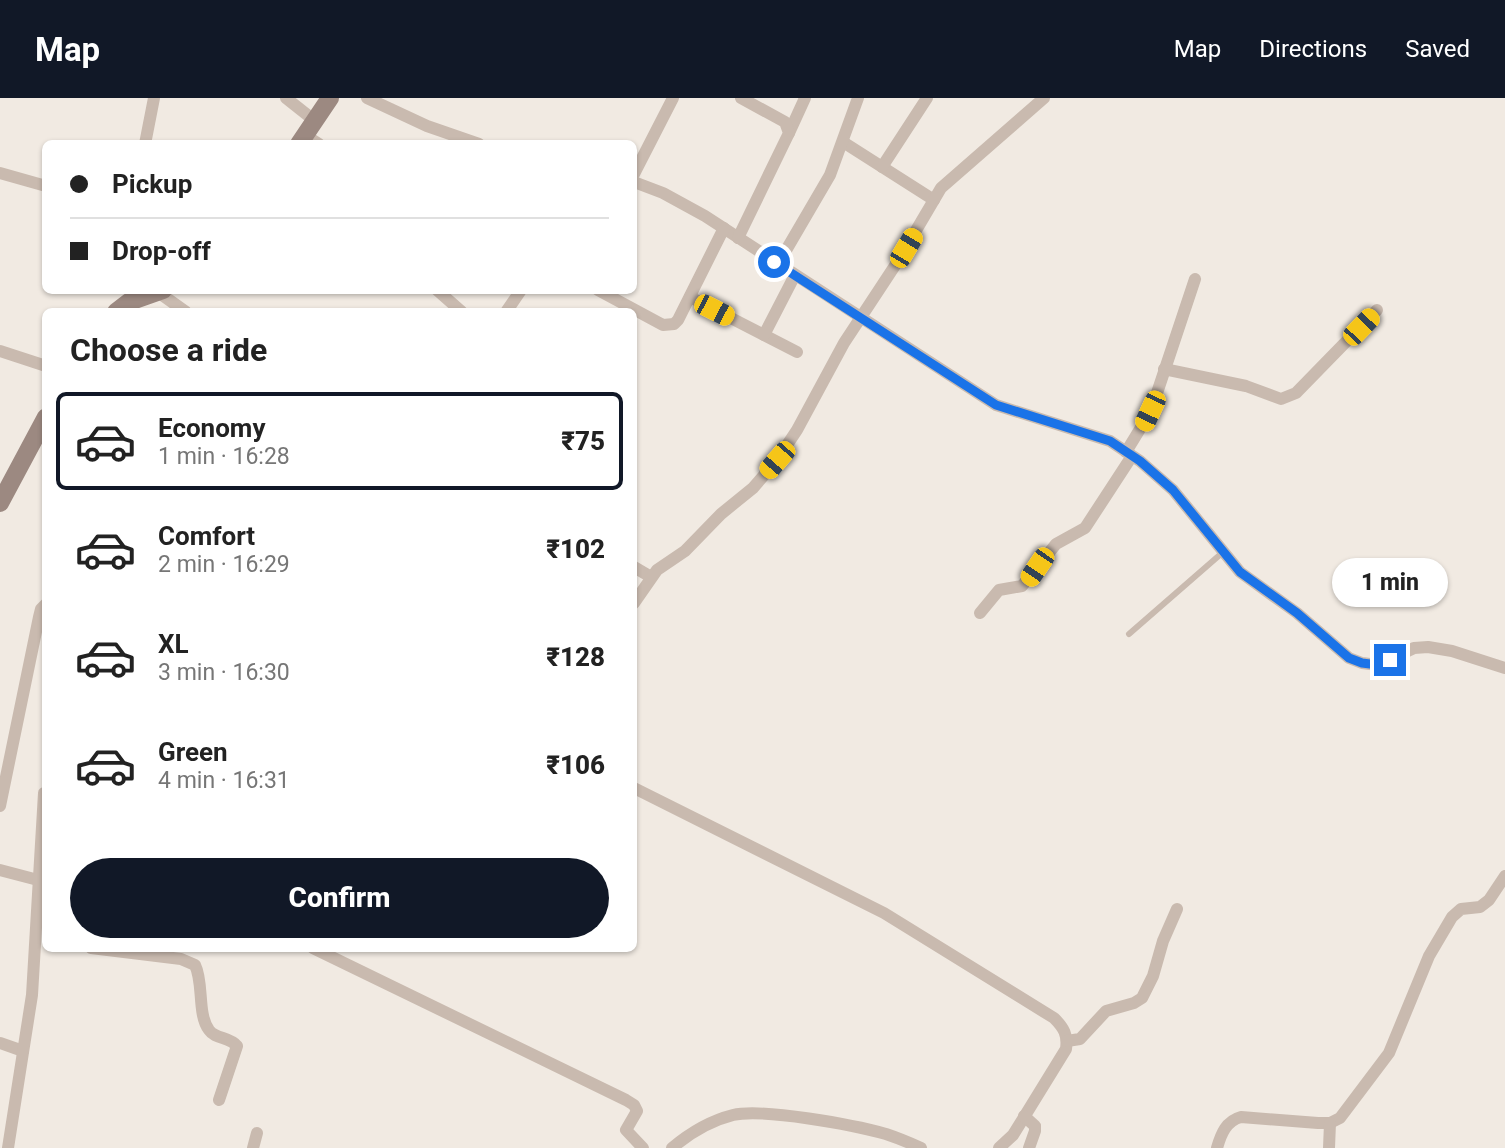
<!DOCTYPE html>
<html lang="en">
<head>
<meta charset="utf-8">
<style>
	:root { --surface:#fff; --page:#f6f6f6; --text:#222; --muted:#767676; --line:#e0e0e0; --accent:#111827 }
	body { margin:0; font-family:Roboto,sans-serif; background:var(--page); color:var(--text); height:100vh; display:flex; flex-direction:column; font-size:26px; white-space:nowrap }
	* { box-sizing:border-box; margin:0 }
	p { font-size:23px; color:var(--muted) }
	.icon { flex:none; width:38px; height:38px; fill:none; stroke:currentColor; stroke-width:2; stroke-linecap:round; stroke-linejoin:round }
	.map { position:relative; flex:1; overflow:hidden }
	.side { position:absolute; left:42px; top:210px; width:595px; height:644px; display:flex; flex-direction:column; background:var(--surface); border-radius:10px; box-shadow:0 2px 5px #0004 }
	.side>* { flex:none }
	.top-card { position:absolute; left:42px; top:42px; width:595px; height:154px; border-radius:10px; box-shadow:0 2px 5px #0004; display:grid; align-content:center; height:154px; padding:0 28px; background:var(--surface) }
	.end { position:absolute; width:32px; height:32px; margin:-16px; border:9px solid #1a73e8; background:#fff; box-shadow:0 0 0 4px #fff }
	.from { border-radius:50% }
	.bubble { position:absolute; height:49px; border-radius:24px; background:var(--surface); box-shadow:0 2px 5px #0004; font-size:23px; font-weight:800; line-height:49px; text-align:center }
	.car { position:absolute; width:21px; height:42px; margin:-21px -10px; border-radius:9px; box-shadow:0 0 5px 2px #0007; background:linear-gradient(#f5c518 24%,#345 0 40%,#f5c518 0 76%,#345 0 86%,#f5c518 0) }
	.top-card b { display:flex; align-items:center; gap:24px; height:66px; font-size:26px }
	.top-card b+b { border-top:2px solid var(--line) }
	.top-card i { width:18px; height:18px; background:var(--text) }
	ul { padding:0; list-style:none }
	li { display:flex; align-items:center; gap:21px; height:98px; margin:0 14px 10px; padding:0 14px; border:4px solid transparent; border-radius:10px }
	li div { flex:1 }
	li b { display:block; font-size:26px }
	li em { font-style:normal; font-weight:800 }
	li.selected { border-color:var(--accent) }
	li>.icon { width:63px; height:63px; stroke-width:1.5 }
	h2 { padding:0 28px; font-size:32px; line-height:84px }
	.cta { display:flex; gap:14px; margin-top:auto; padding:14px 28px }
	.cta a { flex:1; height:80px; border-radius:42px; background:var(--accent); color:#fff; font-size:28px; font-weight:800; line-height:80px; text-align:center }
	header { display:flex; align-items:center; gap:42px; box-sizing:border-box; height:98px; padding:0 35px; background:var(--accent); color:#fff }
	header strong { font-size:33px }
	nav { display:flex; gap:38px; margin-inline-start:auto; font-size:24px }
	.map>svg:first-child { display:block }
</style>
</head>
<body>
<header>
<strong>Map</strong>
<nav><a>Map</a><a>Directions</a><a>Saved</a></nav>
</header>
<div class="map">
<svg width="1505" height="1050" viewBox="0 0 1505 1050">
	<rect width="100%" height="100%" fill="#f1eae2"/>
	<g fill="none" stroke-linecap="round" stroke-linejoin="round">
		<path stroke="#c9baaf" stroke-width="6" d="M1129,536L1222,455"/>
		<g stroke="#c9baaf" stroke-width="12">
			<path d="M286,0L315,23"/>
			<path d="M367,0L427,28L479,46"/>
			<path d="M789,35L805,0"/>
			<path d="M305,37L319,46"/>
			<path d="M843,44L934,102"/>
			<path d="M145,46L154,0"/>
			<path d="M882,69L927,0"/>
			<path d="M0,75L46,88"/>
			<path d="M634,76L673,0"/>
			<path d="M634,84L663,95L705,118L996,307L1110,343L1140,363L1173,392L1240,474L1297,515L1349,560L1362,565L1378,567L1414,550L1428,549L1452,553L1505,570"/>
			<path d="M738,140L789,35L785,24L741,0"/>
			<path d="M778,166L830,77L858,0"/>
			<path d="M437,192L462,214"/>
			<path d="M598,192L663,227L674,226L678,222L724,130"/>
			<path d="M158,194L186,214"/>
			<path d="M690,199L797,254"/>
			<path d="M506,214L521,192"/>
			<path d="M764,237L795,177"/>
			<path d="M0,253L46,268"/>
			<path d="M1164,271L1246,288L1281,301L1296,295L1377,212"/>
			<path d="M1126,354L1151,313L1195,181"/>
			<path d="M634,469L651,479"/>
			<path d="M634,505L657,472L685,453L721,416L753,390L777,362L797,332L844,245L898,163L941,90L1044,0"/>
			<path d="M980,515L999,492L1022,488L1056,446L1085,430L1132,358"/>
			<path d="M634,690L884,815L1054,920C1064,930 1068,937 1066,951L1013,1037L999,1050"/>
			<path d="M0,708L39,519L41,511L46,506"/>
			<path d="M0,772L38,782"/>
			<path d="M91,850L181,861L195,867C204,885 197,916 209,932C215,941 230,939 237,948L219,1002"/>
			<path d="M313,850L626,1002L634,1007L637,1013L626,1032L643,1050"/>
			<path d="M1067,943L1080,941L1106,913L1134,905L1142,900L1153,878L1163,843L1177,811"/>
			<path d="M0,945L23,953"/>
			<path d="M1024,1018L1035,1028V1033L1029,1050"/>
			<path d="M8,1050L32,897L44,695"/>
			<path d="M253,1050L257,1035"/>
			<path d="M672,1050C691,1034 709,1023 733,1017C763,1010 854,1027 886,1036C898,1040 910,1045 921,1050"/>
			<path d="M1217,1050C1221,1036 1226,1023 1241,1019L1318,1025H1330L1340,1020L1389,955L1429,858L1452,819L1461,811L1480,809L1489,802L1505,778"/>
			<path d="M1329,1050L1330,1025"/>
		</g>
		<g stroke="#9c8981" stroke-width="18">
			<path d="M299,46L330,0"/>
			<path d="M116,214L129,204L163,192"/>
			<path d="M0,405L46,319"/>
		</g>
	</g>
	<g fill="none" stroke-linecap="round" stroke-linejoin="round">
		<path stroke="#1a73e8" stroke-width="9" d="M774,164L996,307L1110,343L1140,363L1173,392L1240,474L1297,515L1349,560L1362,565L1378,567L1390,562"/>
	</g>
</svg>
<i class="end from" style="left:774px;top:164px"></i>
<i class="end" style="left:1390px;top:562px"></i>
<div class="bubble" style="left:1332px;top:460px;width:116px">1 min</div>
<i class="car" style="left:906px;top:150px;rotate:31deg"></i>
<i class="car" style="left:714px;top:212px;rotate:117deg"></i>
<i class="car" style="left:1361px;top:229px;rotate:44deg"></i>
<i class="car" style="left:1150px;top:313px;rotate:205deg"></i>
<i class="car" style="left:777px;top:362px;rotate:221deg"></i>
<i class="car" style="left:1037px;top:469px;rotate:214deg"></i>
<div class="top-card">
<b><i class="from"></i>Pickup</b>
<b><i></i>Drop-off</b>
</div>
<section class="side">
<h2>Choose a ride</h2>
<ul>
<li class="selected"><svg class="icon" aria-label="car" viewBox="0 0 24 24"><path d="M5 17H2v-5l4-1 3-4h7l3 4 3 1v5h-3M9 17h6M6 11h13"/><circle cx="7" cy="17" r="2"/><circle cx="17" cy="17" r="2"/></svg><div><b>Economy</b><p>1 min · 16:28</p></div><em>₹75</em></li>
<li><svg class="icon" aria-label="car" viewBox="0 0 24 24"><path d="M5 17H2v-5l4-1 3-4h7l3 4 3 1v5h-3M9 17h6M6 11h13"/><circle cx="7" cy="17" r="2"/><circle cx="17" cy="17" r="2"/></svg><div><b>Comfort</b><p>2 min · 16:29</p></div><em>₹102</em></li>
<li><svg class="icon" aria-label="car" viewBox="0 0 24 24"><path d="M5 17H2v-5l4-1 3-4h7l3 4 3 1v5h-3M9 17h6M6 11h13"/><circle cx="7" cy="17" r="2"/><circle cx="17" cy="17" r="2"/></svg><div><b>XL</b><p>3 min · 16:30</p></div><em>₹128</em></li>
<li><svg class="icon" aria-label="car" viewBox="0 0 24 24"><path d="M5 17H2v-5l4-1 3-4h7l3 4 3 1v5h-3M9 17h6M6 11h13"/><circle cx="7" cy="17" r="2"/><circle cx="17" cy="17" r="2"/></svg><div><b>Green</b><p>4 min · 16:31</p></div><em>₹106</em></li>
</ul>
<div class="cta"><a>Confirm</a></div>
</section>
</div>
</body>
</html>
